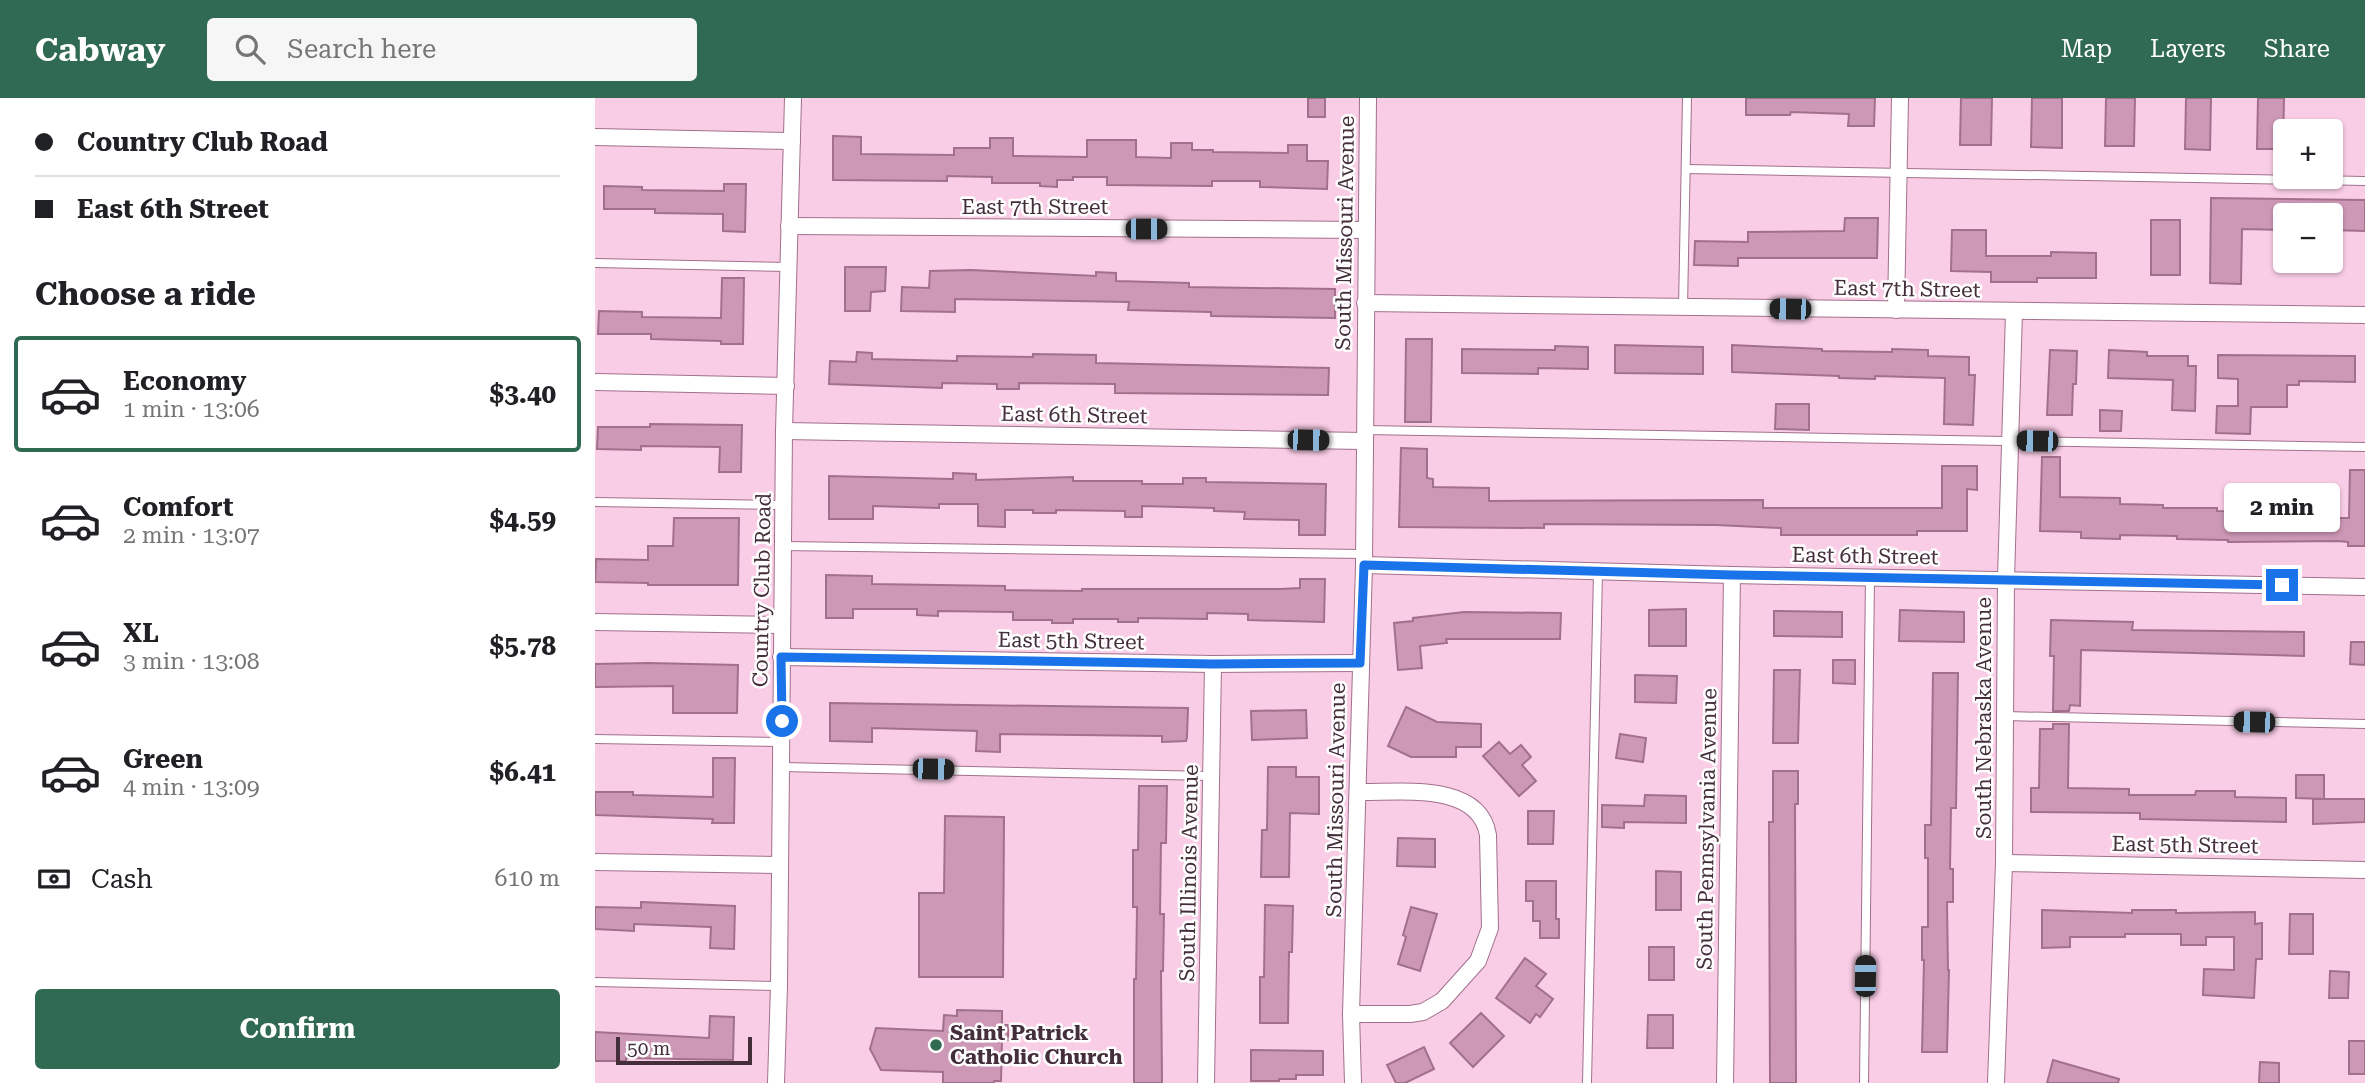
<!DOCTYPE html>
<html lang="en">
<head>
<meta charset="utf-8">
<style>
	:root { --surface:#fff; --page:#f6f6f6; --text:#202124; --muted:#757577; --line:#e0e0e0; --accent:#316a53 }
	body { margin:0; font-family:"Roboto Serif",serif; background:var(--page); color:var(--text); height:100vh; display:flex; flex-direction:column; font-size:26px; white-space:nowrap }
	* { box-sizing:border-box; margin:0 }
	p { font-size:23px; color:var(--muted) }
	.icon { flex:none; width:38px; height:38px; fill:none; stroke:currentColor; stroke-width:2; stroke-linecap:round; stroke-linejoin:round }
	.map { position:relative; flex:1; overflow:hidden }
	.drawer { display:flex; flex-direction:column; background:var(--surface); width:595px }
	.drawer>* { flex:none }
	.top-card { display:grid; align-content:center; height:154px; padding:0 35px; background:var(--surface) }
	.controls { position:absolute; left:1678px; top:21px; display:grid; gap:14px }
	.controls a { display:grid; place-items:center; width:70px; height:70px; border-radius:7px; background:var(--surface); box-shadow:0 2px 5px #0004; font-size:35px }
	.scale { position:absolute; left:21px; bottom:18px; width:136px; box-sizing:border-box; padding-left:7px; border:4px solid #442e3a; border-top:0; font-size:19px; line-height:24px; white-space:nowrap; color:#442e3a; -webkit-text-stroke:5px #fdfdfd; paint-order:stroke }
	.end { position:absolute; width:32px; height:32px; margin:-16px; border:9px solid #1a73e8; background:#fff; box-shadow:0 0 0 4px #fff }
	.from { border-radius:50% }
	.bubble { position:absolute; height:49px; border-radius:7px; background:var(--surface); box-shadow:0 2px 5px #0004; font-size:23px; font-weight:700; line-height:49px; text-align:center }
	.car { position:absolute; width:21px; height:42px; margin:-21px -10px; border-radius:9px; box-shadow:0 0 5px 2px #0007; background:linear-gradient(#222 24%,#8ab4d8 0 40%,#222 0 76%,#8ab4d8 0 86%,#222 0) }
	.top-card b { display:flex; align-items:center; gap:24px; height:66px; font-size:26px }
	.top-card b+b { border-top:2px solid var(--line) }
	.top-card i { width:18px; height:18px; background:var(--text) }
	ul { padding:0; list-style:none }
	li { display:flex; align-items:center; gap:21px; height:116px; margin:0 14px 10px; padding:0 21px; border:4px solid transparent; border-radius:7px }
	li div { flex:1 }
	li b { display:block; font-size:26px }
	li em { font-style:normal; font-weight:700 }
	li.selected { border-color:var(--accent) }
	li>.icon { width:63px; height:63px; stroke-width:1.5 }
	h2 { padding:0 35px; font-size:32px; line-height:84px }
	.pay { display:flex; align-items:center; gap:18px; height:77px; padding:0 35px; font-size:26px }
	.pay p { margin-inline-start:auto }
	.action { display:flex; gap:14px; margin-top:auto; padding:14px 35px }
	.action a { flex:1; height:80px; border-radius:7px; background:var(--accent); color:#fff; font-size:28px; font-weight:700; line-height:80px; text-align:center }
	header { display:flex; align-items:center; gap:42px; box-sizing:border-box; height:98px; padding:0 35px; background:var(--accent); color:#fff }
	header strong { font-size:33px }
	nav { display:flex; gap:38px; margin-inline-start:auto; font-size:24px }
	.search { width:490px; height:63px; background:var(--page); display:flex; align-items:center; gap:18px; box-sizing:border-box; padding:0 24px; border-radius:7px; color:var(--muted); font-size:26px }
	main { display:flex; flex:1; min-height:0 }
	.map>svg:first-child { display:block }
</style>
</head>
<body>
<header>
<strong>Cabway</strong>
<div class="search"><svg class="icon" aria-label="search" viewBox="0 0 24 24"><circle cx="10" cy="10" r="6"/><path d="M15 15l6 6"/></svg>Search here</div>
<nav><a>Map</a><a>Layers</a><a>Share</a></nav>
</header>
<main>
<section class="drawer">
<div class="top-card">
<b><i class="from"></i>Country Club Road</b>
<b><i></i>East 6th Street</b>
</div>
<h2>Choose a ride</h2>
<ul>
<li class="selected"><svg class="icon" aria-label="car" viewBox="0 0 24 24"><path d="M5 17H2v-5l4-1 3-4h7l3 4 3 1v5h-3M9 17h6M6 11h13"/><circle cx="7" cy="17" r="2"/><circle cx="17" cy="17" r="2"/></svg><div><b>Economy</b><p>1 min · 13:06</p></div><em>$3.40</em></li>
<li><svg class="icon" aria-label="car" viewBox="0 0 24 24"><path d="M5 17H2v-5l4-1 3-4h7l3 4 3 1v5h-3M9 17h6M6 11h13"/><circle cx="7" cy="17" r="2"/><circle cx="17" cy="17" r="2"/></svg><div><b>Comfort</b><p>2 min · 13:07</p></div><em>$4.59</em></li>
<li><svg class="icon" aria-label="car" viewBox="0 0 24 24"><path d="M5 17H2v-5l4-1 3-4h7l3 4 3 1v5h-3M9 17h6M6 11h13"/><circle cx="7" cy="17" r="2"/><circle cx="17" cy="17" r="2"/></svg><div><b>XL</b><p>3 min · 13:08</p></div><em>$5.78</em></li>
<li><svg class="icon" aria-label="car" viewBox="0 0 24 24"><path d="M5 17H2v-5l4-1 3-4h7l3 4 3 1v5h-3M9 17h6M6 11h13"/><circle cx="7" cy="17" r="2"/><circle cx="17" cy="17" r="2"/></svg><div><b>Green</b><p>4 min · 13:09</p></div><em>$6.41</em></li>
</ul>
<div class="pay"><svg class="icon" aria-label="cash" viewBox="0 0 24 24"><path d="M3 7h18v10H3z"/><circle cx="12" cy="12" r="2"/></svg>Cash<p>610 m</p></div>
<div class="action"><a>Confirm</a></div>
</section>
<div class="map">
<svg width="1770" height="985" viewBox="0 0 1770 985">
	<rect width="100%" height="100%" fill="#facde6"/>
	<g fill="#cd98b6" stroke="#a2708c" stroke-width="2">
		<rect x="713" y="0" width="17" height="19"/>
		<path d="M1151,0H1280L1279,28H1253L1254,16L1196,14L1195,17H1151Z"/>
		<path d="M1366,0H1397L1396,47H1365Z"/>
		<path d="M1437,0H1467V50L1436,49Z"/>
		<path d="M1511,0H1540L1539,48H1510Z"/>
		<path d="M1591,0H1616L1615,52L1590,51Z"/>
		<path d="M1663,0H1689L1688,51H1662Z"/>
		<path d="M238,38L266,39V56L359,57V50H395V40H418V58L492,59V42H541V59L576,60V45H597V52H618V54L693,55V47H712V63H733L732,91L665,89V83H617V88L512,87V79H478V82H462V89L445,88V85H397V79L352,78V83L238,82Z"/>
		<path d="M129,86H151L150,134L128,133V116L60,115V111H9V88L47,89V92L129,93Z"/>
		<path d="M1616,100L1770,102V133L1736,132V117H1690V132L1647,131L1646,186L1615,185Z"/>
		<path d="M1250,120H1283L1282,160H1143V168L1099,167L1100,143L1153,144V134L1249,133Z"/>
		<rect x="1556" y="122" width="29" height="55"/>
		<path d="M1357,132H1391V158H1456V154L1501,155V180H1442V184H1396V174L1356,173Z"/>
		<path d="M250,169H291L290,193L276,194L275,213H250Z"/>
		<path d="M376,172L501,178V174L521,175V183L594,185V189L740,191V220L616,218V214L533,212L534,204L360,201V214L306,213L307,189L334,190L335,173Z"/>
		<path d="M127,180H149L148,246H126V243L56,241V236H3L4,213L47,214V219L126,220Z"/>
		<path d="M811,241H837L836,324H810Z"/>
		<path d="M1020,247L1108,249V276L1020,275Z"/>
		<path d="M1137,247L1227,251V253L1297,254V251L1333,252V258L1374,259V277H1380L1378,327L1349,326L1350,280L1280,278V281L1244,280V278L1137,274Z"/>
		<path d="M960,248L993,249V271L943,270V276L867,275V251L960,252Z"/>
		<path d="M1455,252L1482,253L1481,286H1478L1477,317H1452Z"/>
		<path d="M1514,252L1552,254V258H1593V268H1601L1600,313L1577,312L1578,282L1513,280Z"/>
		<path d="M262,254L277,255V261L362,263V258L438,259V256L501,257V265L734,270L733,297L520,295V286L424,285V291H402V286L347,285V290L234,286L235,263L261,264Z"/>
		<path d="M1623,257L1760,258V284L1704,283V287H1692V309H1656L1655,336L1621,335L1622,308H1643V281L1623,280Z"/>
		<path d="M1181,306H1214V332L1180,331Z"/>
		<path d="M1505,312L1527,313L1526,333H1505Z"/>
		<path d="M55,326L147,327L146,374H124L125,349L46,348V352L2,351L3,329H55Z"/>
		<path d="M806,350L832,351V380L838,381V389L894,390V403L1168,402V410H1347V368H1382V392L1372,391V433H1322V437H1186V430L1121,427L949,426V430L804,429Z"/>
		<path d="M1447,359H1465V399L1525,400V406L1568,407V410H1622V413L1682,414L1683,412H1722V420H1754L1755,372H1770V448H1753V444L1743,443L1633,444V442L1582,441V438L1525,437V441L1486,440V434L1445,433Z"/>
		<path d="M358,375L381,376V382L478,379V383H547V386H588V380H611V384L731,386L730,437H704V422L649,421L650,414L619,413V410L547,408V419H530V413L461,412V415H438V412H410V429L383,428V406H344V410L278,408V421H234V378L358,381Z"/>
		<path d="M79,420H144L143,487H53V485L0,484L1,461L53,462V448H78Z"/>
		<path d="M231,477L277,478V486L410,488V492L487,493V491H685L705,490V481H730L729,524L653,522V516L612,515V521L543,520V524H523V521H478V525H457V522H418V514L343,513V518L322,517V511H258V520H231Z"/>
		<path d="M1091,511V548H1054V512Z"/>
		<path d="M1305,512L1369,514V544L1304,543Z"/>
		<path d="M1179,513L1247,514V539L1179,538Z"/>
		<path d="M869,514L966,515L965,541H851L852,545L825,548L827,570L803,572L799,525L818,523V520Z"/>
		<path d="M1456,522L1538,524L1537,532L1709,534V558L1486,552L1485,608L1475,607L1474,613H1458L1459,558H1455Z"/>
		<path d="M1756,544H1770V567L1755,566Z"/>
		<path d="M1238,562H1260V586L1238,585Z"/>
		<path d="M53,565L143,567L142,615H78V588L0,589V566Z"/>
		<path d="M1179,572H1205L1203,645H1178Z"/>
		<path d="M1338,575H1363L1361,710H1356L1355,771H1358V804H1352L1353,872H1354L1352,954H1327L1329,862H1327V829H1333V760H1330V727H1336Z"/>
		<path d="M1040,577L1082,578L1081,605L1040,604Z"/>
		<path d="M235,605L593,610L592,639L591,643L567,644V638L405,636V654L381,653L382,633L277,630V644L235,643Z"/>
		<path d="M811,609L842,624L886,626V649H861V659H816L793,648Z"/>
		<path d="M711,612L712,640L657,642L656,613Z"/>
		<path d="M1458,626H1474L1473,690L1534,691V697H1600L1601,693H1640V699L1691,700V724L1545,721V715L1436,714V690H1444L1445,631H1458Z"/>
		<path d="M1025,636L1051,640L1048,664L1021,660Z"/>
		<path d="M904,644L915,656L926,647L936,659L927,667L941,683L924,698L888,658Z"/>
		<path d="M118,660H140L139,725H117L118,721L0,717V694H38V697L118,699Z"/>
		<path d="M673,669H701V679H724V716L695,715L694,779H666L667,732H672Z"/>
		<path d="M1178,673H1203V706H1200L1201,985H1175L1174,724H1178Z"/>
		<path d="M1701,677H1729V701L1701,700Z"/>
		<path d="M544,688H572L571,745H566L565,816H569L568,873H566L567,985H539V881H541L542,809H538V752H543Z"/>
		<path d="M1050,697L1091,698V725L1029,724V730L1007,729V707L1049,708Z"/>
		<path d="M1718,701H1770V724L1718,726Z"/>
		<path d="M933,713H959L958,746H933Z"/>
		<path d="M350,718L409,719L408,879H324V795H349Z"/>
		<path d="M803,740L840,741V769L802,768Z"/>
		<path d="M1061,773L1086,774V812H1061Z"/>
		<path d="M931,783H961V821H964V840H945V823H938V803H931Z"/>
		<path d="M46,804L140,808L139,851L115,850L116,829L39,826V833L0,831V809L46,810Z"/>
		<path d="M670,807L698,808L697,854H694L693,925H665V879H669Z"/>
		<path d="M816,809L842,816L825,873L803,866L811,839L808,837Z"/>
		<path d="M1447,812L1537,815V812H1581V815L1660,814V826L1667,825V861H1661L1659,900L1608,897L1609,871L1639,872V839H1611V847H1586V836H1530V839H1475V849L1447,850Z"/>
		<path d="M1695,816H1718V856H1694Z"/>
		<rect x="1054" y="849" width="25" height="33"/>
		<path d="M930,860L951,876L941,888L958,901L945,919L941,916L935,925L901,900Z"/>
		<path d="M1735,873L1754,874L1753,900H1734Z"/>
		<path d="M362,912L407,913V927H413V942H407L406,983H399V985H348V974L286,972L275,951L281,930L348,933L349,917L362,918Z"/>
		<path d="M886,915L909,938L878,969L855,945Z"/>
		<path d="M1053,917H1078V950H1052Z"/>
		<path d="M115,918L139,919L138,962L31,960V963H0V934L114,940Z"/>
		<rect x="1754" y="943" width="16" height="33"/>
		<path d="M829,949L839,971L810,985H801L792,967Z"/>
		<path d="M656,952L728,953V977H701V981H684V983H656Z"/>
		<path d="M1458,962L1524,981L1523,985H1452Z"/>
		<path d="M1665,964L1684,965V985H1664Z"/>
	</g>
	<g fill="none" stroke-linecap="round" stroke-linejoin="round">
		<defs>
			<g id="service">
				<path d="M1091,71L1770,83"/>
				<path d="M0,165L193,169"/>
				<path d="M1088,210L1092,0"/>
				<path d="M769,332L1770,349"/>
				<path d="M0,404L189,407"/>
				<path d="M188,448L769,456"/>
				<path d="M1410,618L1770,626"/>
				<path d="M0,641L187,644"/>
				<path d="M186,669L616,678"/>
				<path d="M0,884L184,888"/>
				<path d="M992,985L1003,474"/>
				<path d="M1269,985L1275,479"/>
			</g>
			<g id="minor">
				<path d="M0,39L197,43"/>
				<path d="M194,128L771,132"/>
				<path d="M770,205L1770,217"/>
				<path d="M1301,212L1305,0"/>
				<path d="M0,284L191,288"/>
				<path d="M189,333L769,343"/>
				<path d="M769,467L1137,477L1770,489"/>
				<path d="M0,524L186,527"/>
				<path d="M186,559L618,566L765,565"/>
				<path d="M0,764L184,767"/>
				<path d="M1409,765L1770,772"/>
				<path d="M756,916H815L828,914L847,903L883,863L895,830L893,737C884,683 804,695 763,694"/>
				<path d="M181,985L184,888L189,333L198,0"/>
				<path d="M611,985L618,566"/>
				<path d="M758,985L756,916L769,467L773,0"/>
				<path d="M1130,985L1137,477"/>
				<path d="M1401,985L1409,765L1411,481L1419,214"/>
			</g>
		</defs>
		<use href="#service" stroke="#a1708c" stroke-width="10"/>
		<use href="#minor" stroke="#a1708c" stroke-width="18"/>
		<use href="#service" stroke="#fff" stroke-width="8"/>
		<use href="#minor" stroke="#fff" stroke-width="16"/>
	</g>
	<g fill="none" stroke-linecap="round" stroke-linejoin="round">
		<path stroke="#1a73e8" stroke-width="9" d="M187,623L186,559L618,566L765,565L769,467L1137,477L1687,487"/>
	</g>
	<circle fill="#316a53" stroke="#fdfdfd" stroke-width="2.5" cx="341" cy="947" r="7"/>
	<g text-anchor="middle" stroke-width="5" stroke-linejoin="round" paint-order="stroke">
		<g font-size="21" fill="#442e3a" stroke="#fdfdfd">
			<text x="440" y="116">East 7th Street</text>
			<text transform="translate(750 135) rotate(-89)" y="7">South Missouri Avenue</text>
			<text transform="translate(1312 191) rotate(1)" y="7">East 7th Street</text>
			<text transform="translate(479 317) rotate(1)" y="7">East 6th Street</text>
			<text transform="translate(1270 458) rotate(1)" y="7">East 6th Street</text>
			<text transform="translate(167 492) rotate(-89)" y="7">Country Club Road</text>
			<text transform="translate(476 543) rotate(1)" y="7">East 5th Street</text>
			<text transform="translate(1389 620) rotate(-90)" y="7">South Nebraska Avenue</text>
			<text transform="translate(741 702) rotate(-89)" y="7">South Missouri Avenue</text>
			<text transform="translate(1112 731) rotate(-89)" y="7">South Pennsylvania Avenue</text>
			<text transform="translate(1590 747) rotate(1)" y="7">East 5th Street</text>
			<text transform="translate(594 775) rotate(-89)" y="7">South Illinois Avenue</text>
		</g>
		<g font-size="21" font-weight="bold" fill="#442e3a" stroke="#fdfdfd" text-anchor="start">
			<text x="355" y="942">Saint Patrick<tspan x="355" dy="24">Catholic Church</tspan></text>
		</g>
	</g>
</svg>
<div class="controls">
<a>+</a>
<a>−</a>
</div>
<div class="scale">50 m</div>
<i class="end from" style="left:187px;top:623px"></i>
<i class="end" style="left:1687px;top:487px"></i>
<div class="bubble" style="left:1629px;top:385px;width:116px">2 min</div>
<i class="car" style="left:551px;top:131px;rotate:90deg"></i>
<i class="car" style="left:1195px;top:211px;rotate:271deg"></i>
<i class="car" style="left:713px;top:342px;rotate:91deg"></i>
<i class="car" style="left:1442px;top:343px;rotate:271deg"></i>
<i class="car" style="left:1659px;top:624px;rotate:271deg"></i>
<i class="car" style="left:338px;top:671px;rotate:91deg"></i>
<i class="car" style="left:1270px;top:878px;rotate:1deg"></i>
</div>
</main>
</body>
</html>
